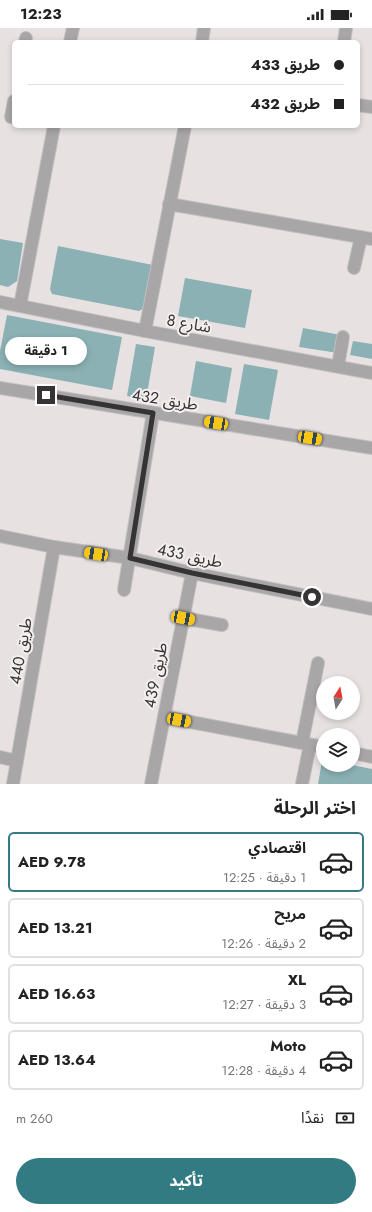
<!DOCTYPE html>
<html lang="ar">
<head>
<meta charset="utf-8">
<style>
	:root { --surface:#fff; --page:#f6f6f6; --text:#222; --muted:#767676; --line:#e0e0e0; --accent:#327b82 }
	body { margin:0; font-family:Jost,"Noto Sans Arabic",sans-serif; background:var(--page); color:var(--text); direction:rtl; height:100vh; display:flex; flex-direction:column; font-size:15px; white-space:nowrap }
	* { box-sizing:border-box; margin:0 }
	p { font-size:13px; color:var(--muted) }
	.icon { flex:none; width:22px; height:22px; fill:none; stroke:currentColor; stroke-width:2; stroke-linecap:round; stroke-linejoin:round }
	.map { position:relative; height:756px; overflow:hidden; direction:ltr }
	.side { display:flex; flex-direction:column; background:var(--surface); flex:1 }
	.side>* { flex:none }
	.banner { position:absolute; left:12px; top:12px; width:348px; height:88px; border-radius:6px; box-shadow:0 2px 6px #0003; direction:rtl; display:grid; align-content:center; height:88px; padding:0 16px; background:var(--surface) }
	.needle { width:26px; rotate:11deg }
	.fabs { position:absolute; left:316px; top:648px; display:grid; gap:8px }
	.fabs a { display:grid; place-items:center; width:44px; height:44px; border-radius:50%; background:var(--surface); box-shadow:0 2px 6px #0003; font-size:20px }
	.end { position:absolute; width:18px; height:18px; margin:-9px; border:5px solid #353333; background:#fff; box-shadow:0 0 0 2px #fff }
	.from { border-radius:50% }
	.bubble { position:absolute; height:28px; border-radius:14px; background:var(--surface); box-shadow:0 2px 6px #0003; font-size:13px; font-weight:700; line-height:28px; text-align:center; direction:rtl }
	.car { position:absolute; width:12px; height:24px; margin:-12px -6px; border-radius:5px; box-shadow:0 0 3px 1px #0007; background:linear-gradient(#f5c518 24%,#345 0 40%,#f5c518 0 76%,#345 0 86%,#f5c518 0) }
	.banner b { display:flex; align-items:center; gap:14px; height:38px; font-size:15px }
	.banner b+b { border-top:1px solid var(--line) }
	.banner i { width:10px; height:10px; background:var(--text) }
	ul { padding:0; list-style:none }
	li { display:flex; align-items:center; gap:12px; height:60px; margin:0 8px 6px; padding:0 8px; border:2px solid var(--line); border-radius:6px }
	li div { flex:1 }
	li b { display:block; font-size:15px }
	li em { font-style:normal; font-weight:700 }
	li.active { border-color:var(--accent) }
	li>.icon { width:36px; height:36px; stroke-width:1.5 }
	h2 { padding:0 16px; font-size:18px; line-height:48px }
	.pay { display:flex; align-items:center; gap:10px; height:44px; padding:0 16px; font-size:15px }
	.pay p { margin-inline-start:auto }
	.primary-button { display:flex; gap:8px; margin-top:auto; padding:8px 16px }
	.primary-button a { flex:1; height:46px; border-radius:24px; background:var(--accent); color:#fff; font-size:16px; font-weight:700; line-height:46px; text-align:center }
	.status { display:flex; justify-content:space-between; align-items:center; height:28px; padding:0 20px; background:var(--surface); direction:ltr }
	.status svg { height:11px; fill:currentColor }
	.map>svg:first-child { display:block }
</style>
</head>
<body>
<div class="status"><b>12:23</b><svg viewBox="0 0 49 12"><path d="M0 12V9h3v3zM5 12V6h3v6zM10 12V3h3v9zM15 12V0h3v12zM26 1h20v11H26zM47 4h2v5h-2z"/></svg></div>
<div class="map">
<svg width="372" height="756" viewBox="0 0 372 756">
	<rect width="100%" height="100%" fill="#e7e1e2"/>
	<g fill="#8bb1b5">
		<path d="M0,211L23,215L17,253L8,259L0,257Z"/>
		<path d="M58,218L153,237L144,280L139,283L52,266L50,261Z"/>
		<path d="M185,250L252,262L245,300L178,288Z"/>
		<path d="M7,287L122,309L112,362L0,341V323Z"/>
		<path d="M303,300L341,307L338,325L299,319Z"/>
		<path d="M353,313L372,316V331L350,327Z"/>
		<path d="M136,316L155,319L146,372L127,368Z"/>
		<path d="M196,333L232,340L226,375L190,368Z"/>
		<path d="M244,336L278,342L269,392L235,386Z"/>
		<path d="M322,733L323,737H352L372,741V756H318Z"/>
	</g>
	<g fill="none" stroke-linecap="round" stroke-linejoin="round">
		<defs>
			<g id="minor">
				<path d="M25,14L26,10"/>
				<path d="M70,14L73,0"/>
				<path d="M202,14L204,0"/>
				<path d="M344,14L346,0"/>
				<path d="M358,77L372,79"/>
				<path d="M11,89L14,73"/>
				<path d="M169,176L372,211"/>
				<path d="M354,240L361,209"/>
				<path d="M0,274L145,303L372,345"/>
				<path d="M20,278L54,98"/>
				<path d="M145,303L185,98"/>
				<path d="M338,338L343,309"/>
				<path d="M0,360L372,420"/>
				<path d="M0,508L54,519L130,530L192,545L372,581"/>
				<path d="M124,562L153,385"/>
				<path d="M183,590L222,597"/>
				<path d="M164,689L323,719"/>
				<path d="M302,715L318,635"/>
				<path d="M353,725L372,729"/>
				<path d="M0,729L17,733"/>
				<path d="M13,756L54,519"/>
				<path d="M151,756L192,545"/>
				<path d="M302,756L310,717"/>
			</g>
		</defs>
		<use href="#minor" stroke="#c3bebf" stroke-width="14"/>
		<use href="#minor" stroke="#a8a6a6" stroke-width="12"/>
	</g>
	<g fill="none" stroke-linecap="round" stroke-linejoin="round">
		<path stroke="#353333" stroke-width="5" d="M46,367L153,385L130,530L192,545L312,569"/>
	</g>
	<g text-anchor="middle" stroke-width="4" stroke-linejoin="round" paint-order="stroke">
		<g font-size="16" fill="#353333" stroke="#f4eeef">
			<text transform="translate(189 295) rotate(10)" y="6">شارع 8</text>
			<text transform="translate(165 371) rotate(9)" y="6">طريق 432</text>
			<text transform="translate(190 527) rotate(12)" y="6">طريق 433</text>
			<text transform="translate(20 623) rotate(-80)" y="6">طريق 440</text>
			<text transform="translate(155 647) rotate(-79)" y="6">طريق 439</text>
		</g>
	</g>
</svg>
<div class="fabs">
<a><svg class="needle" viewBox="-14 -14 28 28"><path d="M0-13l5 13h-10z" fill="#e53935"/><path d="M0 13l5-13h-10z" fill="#767676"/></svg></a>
<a><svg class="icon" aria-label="layers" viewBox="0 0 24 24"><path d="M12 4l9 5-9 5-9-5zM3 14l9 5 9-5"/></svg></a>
</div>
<i class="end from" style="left:312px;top:569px"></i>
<i class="end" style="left:46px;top:367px"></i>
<div class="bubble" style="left:5px;top:309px;width:82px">1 دقيقة</div>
<i class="car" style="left:216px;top:395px;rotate:279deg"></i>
<i class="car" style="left:310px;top:410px;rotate:99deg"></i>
<i class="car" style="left:96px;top:526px;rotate:279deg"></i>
<i class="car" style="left:183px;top:590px;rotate:101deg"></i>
<i class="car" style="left:179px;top:692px;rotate:101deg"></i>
<div class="banner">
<b><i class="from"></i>طريق 433</b>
<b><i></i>طريق 432</b>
</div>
</div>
<section class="side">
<h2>اختر الرحلة</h2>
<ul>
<li class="active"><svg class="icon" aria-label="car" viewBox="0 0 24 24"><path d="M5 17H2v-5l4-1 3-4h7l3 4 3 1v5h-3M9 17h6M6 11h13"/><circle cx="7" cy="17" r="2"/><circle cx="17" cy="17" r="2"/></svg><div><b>اقتصادي</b><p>1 دقيقة · 12:25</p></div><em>AED 9.78</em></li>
<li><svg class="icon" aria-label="car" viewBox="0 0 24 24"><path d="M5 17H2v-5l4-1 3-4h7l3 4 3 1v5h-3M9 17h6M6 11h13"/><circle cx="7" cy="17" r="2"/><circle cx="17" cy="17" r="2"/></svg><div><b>مريح</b><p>2 دقيقة · 12:26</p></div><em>AED 13.21</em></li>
<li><svg class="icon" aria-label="car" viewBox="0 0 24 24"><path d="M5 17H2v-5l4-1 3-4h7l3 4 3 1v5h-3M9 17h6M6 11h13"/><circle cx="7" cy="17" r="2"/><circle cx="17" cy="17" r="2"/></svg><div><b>XL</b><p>3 دقيقة · 12:27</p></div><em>AED 16.63</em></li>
<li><svg class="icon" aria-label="car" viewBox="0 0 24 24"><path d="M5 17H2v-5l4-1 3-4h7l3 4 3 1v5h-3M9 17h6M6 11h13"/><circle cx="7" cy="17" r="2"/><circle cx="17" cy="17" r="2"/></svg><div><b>Moto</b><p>4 دقيقة · 12:28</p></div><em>AED 13.64</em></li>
</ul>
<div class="pay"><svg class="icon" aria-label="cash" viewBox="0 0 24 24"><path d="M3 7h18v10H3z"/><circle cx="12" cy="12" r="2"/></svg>نقدًا<p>260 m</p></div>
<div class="primary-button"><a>تأكيد</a></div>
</section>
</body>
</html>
